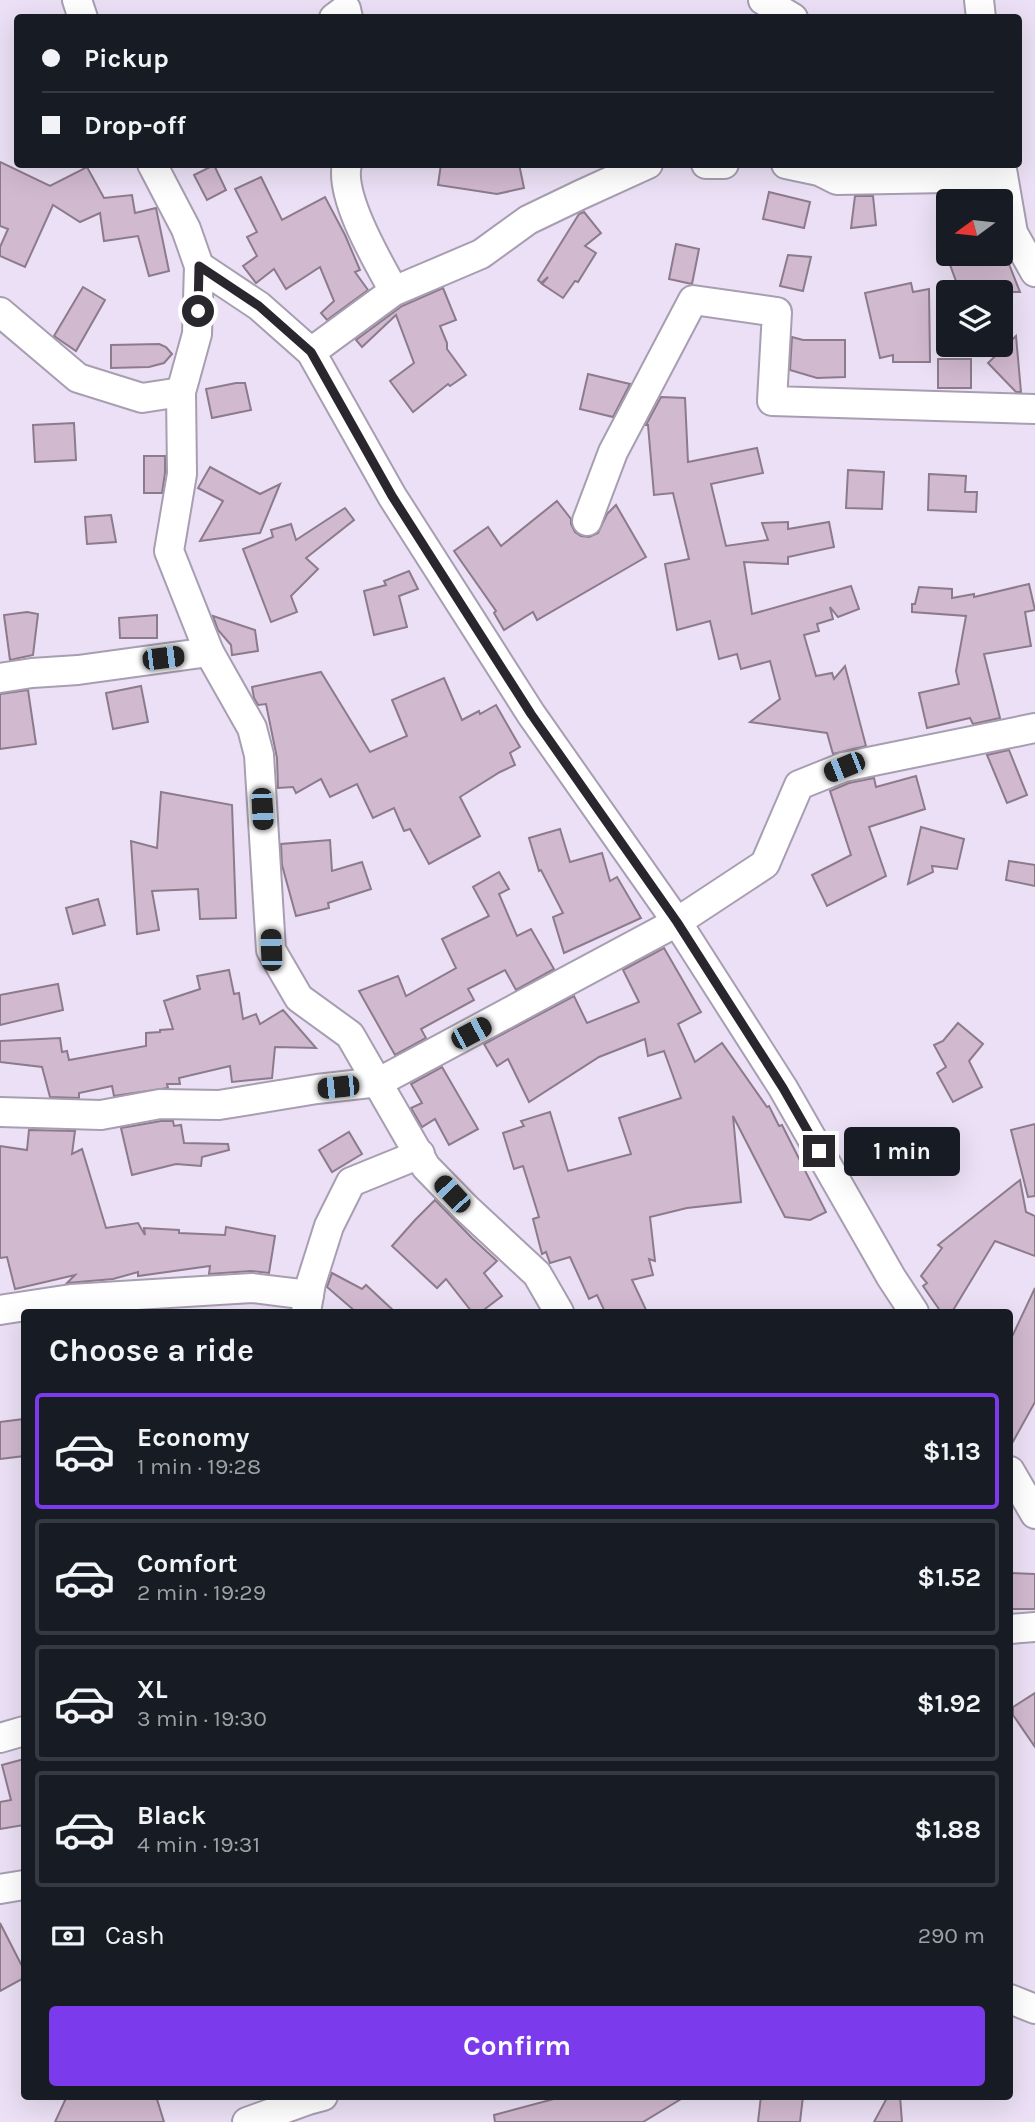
<!DOCTYPE html>
<html lang="en">
<head>
<meta charset="utf-8">
<style>
	:root { --surface:#171b24; --page:#20242c; --text:#f1f3f6; --muted:#9ea1a6; --line:#363941; --accent:#7c3aed }
	body { margin:0; font-family:Karla,sans-serif; background:var(--page); color:var(--text); height:100vh; display:flex; flex-direction:column; font-size:26px; white-space:nowrap }
	* { box-sizing:border-box; margin:0 }
	p { font-size:23px; color:var(--muted) }
	.icon { flex:none; width:38px; height:38px; fill:none; stroke:currentColor; stroke-width:2; stroke-linecap:round; stroke-linejoin:round }
	.map { position:relative; flex:1; overflow:hidden }
	.drawer { position:absolute; left:21px; top:1309px; width:992px; height:791px; display:flex; flex-direction:column; background:var(--surface); border-radius:7px; box-shadow:0 7px 28px #0002 }
	.drawer>* { flex:none }
	.top-card { position:absolute; left:14px; top:14px; width:1008px; height:154px; border-radius:7px; box-shadow:0 7px 28px #0002; display:grid; align-content:center; height:154px; padding:0 28px; background:var(--surface) }
	.needle { width:46px; rotate:255deg }
	.buttons { position:absolute; left:936px; top:189px; display:grid; gap:14px }
	.buttons a { display:grid; place-items:center; width:77px; height:77px; border-radius:7px; background:var(--surface); box-shadow:0 7px 28px #0002; font-size:35px }
	.end { position:absolute; width:32px; height:32px; margin:-16px; border:9px solid #2a262d; background:#fff; box-shadow:0 0 0 4px #fff }
	.from { border-radius:50% }
	.bubble { position:absolute; height:49px; border-radius:7px; background:var(--surface); box-shadow:0 7px 28px #0002; font-size:23px; font-weight:700; line-height:49px; text-align:center }
	.car { position:absolute; width:21px; height:42px; margin:-21px -10px; border-radius:9px; box-shadow:0 0 5px 2px #0007; background:linear-gradient(#222 24%,#8ab4d8 0 40%,#222 0 76%,#8ab4d8 0 86%,#222 0) }
	.top-card b { display:flex; align-items:center; gap:24px; height:66px; font-size:26px }
	.top-card b+b { border-top:2px solid var(--line) }
	.top-card i { width:18px; height:18px; background:var(--text) }
	ul { padding:0; list-style:none }
	li { display:flex; align-items:center; gap:21px; height:116px; margin:0 14px 10px; padding:0 14px; border:4px solid var(--line); border-radius:7px }
	li div { flex:1 }
	li b { display:block; font-size:26px }
	li em { font-style:normal; font-weight:700 }
	li.current { border-color:var(--accent) }
	li>.icon { width:63px; height:63px; stroke-width:1.5 }
	h2 { padding:0 28px; font-size:32px; line-height:84px }
	.pay { display:flex; align-items:center; gap:18px; height:77px; padding:0 28px; font-size:26px }
	.pay p { margin-inline-start:auto }
	.button { display:flex; gap:14px; margin-top:auto; padding:14px 28px }
	.button a { flex:1; height:80px; border-radius:7px; background:var(--accent); color:#fff; font-size:28px; font-weight:700; line-height:80px; text-align:center }
	.map>svg:first-child { display:block }
</style>
</head>
<body>
<div class="map">
<svg width="1035" height="2122" viewBox="0 0 1035 2122">
	<rect width="100%" height="100%" fill="#ebe0f5"/>
	<g fill="#d1b9cf" stroke="#8c7b8b" stroke-width="2">
		<path d="M0,162L50,186L87,167L104,198L132,195L135,213L156,208L169,271L149,276L138,236L104,241L100,213L80,222L53,205L25,267L0,256V247L8,229L0,226Z"/>
		<path d="M441,164H519L524,188L497,194L438,185Z"/>
		<path d="M214,165L226,190L207,200L194,175Z"/>
		<path d="M261,177L282,220L325,197L345,235L360,270L355,272L368,290L327,320L321,313L334,301L320,267L286,289L274,269L256,283L243,266L257,256L247,237L257,232L235,189Z"/>
		<path d="M769,192L810,202L804,228L763,219Z"/>
		<path d="M855,196H873L876,225L851,228Z"/>
		<path d="M584,212L601,233L585,246L596,253L578,282L575,281L563,298L542,284L548,277L541,283L538,280L579,214Z"/>
		<path d="M676,244L699,249L692,284L669,279Z"/>
		<path d="M969,254H1005L1020,292H960L949,262Z"/>
		<path d="M788,255L811,257L803,291L780,286Z"/>
		<path d="M911,283L913,292L929,289L930,362H893V355L880,358L865,293Z"/>
		<path d="M83,287L105,300L76,351L54,336Z"/>
		<path d="M443,288L456,320L440,326L447,343V349L466,375L450,386L448,384L413,412L390,381L414,363L396,315L362,347L356,340L402,306Z"/>
		<path d="M1016,336L1021,392H1016L988,363Z"/>
		<path d="M792,337L803,340H845V377L817,378L790,370Z"/>
		<path d="M159,344L166,347L172,354L164,363L149,367L111,368V345Z"/>
		<rect x="938" y="359" width="33" height="29"/>
		<path d="M588,374L630,384L613,417L580,409Z"/>
		<path d="M236,383H245L251,410L212,418L206,389Z"/>
		<path d="M661,397L685,398L688,462L757,448L763,473L711,484L726,546L768,540L762,523L788,522V529L829,522L834,547L788,557V564L744,562L752,614L851,586L859,609L838,617L830,607L833,619L817,624L819,631L804,635L816,676L832,673L834,679L845,666L866,746L833,754L827,733L750,722L780,699L770,661L741,669L737,654L719,659L710,621L677,630L665,564L689,559L673,493L654,495L648,425H646Z"/>
		<path d="M74,423L76,460L35,462L33,425Z"/>
		<path d="M144,456H165V473L162,493H144Z"/>
		<path d="M210,467L260,494L280,484L260,533L200,541L223,501L198,488Z"/>
		<path d="M848,470L884,472L882,509L846,508Z"/>
		<path d="M929,474L966,476L965,492H977L976,512L928,510Z"/>
		<path d="M557,501L571,519V524L575,532L581,536L589,537L598,533L607,514L616,505L646,557L537,620L533,612L504,630L494,613L496,611L454,551L488,527L501,546Z"/>
		<path d="M345,508L354,520L306,558L318,569L291,596L297,612L271,622L243,549L273,537L271,530L291,524L296,540Z"/>
		<path d="M111,515L116,542L87,544L85,517Z"/>
		<path d="M409,571L418,589L399,596L407,627L374,635L364,591L386,585L384,581Z"/>
		<path d="M1029,584L1035,610L1025,612L1031,646L984,654L1000,718L973,724L970,718L927,728L919,693L959,684L956,671L966,616L912,612V604H915L919,587L952,589V598L974,594V597Z"/>
		<path d="M27,612L38,614L33,655L10,660L4,615Z"/>
		<path d="M157,615V638H120L119,618Z"/>
		<path d="M213,616L255,630L258,651L232,655L231,645L218,630Z"/>
		<path d="M321,672L370,752L407,736L392,700L444,678L462,720L479,711L480,714L496,705L520,747L510,753L515,765L500,772L460,797L480,836L429,864L410,829L404,831L394,808L373,818L357,784L330,797L321,779L296,793L293,787L278,788L277,758L266,704L258,705L254,698L252,687Z"/>
		<path d="M141,686L148,722L113,729L106,693Z"/>
		<path d="M28,690L36,744L0,749V694Z"/>
		<path d="M1009,750L1027,795L1007,803L987,755Z"/>
		<path d="M916,776L925,809L869,827L886,876L827,906L812,875L851,855L830,791L849,783L874,778L876,787Z"/>
		<path d="M161,792L232,805L236,918L200,919L198,889L152,891L159,930L137,934L131,841L157,848Z"/>
		<path d="M921,827L964,839L957,869L932,866L933,872L908,884Z"/>
		<path d="M560,829L570,862L602,853L610,881L617,877L641,918L564,953L553,917L563,913L541,870L539,871L529,838Z"/>
		<path d="M330,840L332,871L362,862L371,889L328,903L329,908L296,916L282,865L281,844Z"/>
		<path d="M1009,861L1035,865V886L1006,880Z"/>
		<path d="M499,872L509,889L499,894L517,936L531,929L554,969L516,990L505,970L468,989L474,1000L421,1029L426,1038L395,1055L359,991L398,976L406,996L456,968L442,939L489,916L473,887Z"/>
		<path d="M98,899L105,925L73,934L66,908Z"/>
		<path d="M664,948L701,1012L678,1024L695,1062L722,1043L767,1107L769,1106L779,1126L782,1125L826,1212L810,1220L785,1217L733,1116L741,1202L687,1208L650,1217L655,1261L649,1259L653,1275L632,1280L647,1312H605L597,1295L589,1299L570,1257L550,1263L546,1252L542,1254L533,1219L539,1217L523,1166L514,1169L503,1133L524,1126L521,1121L550,1112L568,1171L631,1154L619,1118L681,1098L664,1051L648,1056L645,1039L599,1057L529,1102L508,1059L497,1066L484,1044L574,996L587,1023L639,1002L623,970Z"/>
		<path d="M229,970L234,994L239,993L243,1019L256,1014L260,1024L283,1010L316,1048L275,1047L272,1078L232,1082L230,1066L179,1078L180,1084H167L168,1088L114,1096L112,1086L79,1093V1098L50,1097L42,1067L0,1062V1041L60,1038L62,1052L67,1051L69,1060L146,1046V1033L160,1032V1030L173,1029L164,1001L200,989L197,976Z"/>
		<path d="M58,984L63,1010L0,1025V995Z"/>
		<path d="M958,1023L983,1044L969,1061L982,1087L953,1102L937,1073L946,1067L934,1045L943,1041Z"/>
		<path d="M442,1067L478,1129L449,1145L435,1119L422,1127L411,1108L422,1103L411,1084Z"/>
		<path d="M161,1121H173L174,1126L181,1125L184,1143L228,1144L229,1150L202,1157L201,1166L176,1164L132,1175L121,1128Z"/>
		<path d="M1035,1124V1196L1028,1197L1011,1130Z"/>
		<path d="M29,1130L75,1131L72,1154L82,1149L106,1228L138,1223L145,1235L144,1228L179,1230V1233L225,1235L226,1227L275,1236L269,1273L251,1271L209,1274L210,1266L138,1276V1272L113,1279L67,1283L75,1275L15,1289L7,1257L0,1258V1146L27,1150Z"/>
		<path d="M349,1132L362,1154L332,1172L319,1150Z"/>
		<path d="M1020,1180L1026,1212L1035,1216V1256L995,1241L952,1312H941L923,1286L927,1283L921,1276L942,1248L938,1245Z"/>
		<path d="M435,1200L472,1238L497,1261L484,1273L502,1296L481,1312H472L446,1279L437,1288L392,1246L415,1220Z"/>
		<path d="M332,1273L362,1289L366,1285L395,1312H356L327,1287Z"/>
		<path d="M1035,1288V1402L1010,1447V1341Z"/>
		<path d="M24,1419V1456L0,1459V1422Z"/>
		<path d="M1010,1573L1035,1574V1609H1010Z"/>
		<path d="M1035,1693V1747L1013,1715V1707Z"/>
		<path d="M24,1759V1825L0,1829V1802L11,1800L2,1765Z"/>
		<path d="M0,1923L24,1970V1978L0,1991Z"/>
		<path d="M67,2096H156L164,2122H55Z"/>
		<path d="M565,2096H686L643,2122H495L494,2115Z"/>
		<path d="M761,2096H803L800,2122H758Z"/>
		<path d="M888,2096H900L902,2122H874Z"/>
	</g>
	<g fill="none" stroke-linecap="round" stroke-linejoin="round">
		<defs>
			<g id="minor">
				<path d="M77,0L83,18"/>
				<path d="M763,0L793,18"/>
				<path d="M979,0L981,18"/>
				<path d="M334,18L346,9L348,18"/>
				<path d="M152,164L186,229L199,266L259,306L311,352L392,496L531,714L677,922L783,1088L891,1277L914,1312"/>
				<path d="M347,164C339,196 378,262 394,291"/>
				<path d="M706,164H724"/>
				<path d="M786,164L819,171L837,180L1003,177"/>
				<path d="M1001,164L1013,233L1035,272"/>
				<path d="M199,266L197,334L181,392L182,474L169,551L209,652L252,728L259,755L271,950L299,998L350,1035L426,1167L466,1208L537,1274L559,1312"/>
				<path d="M0,312L78,378L142,398L181,392"/>
				<path d="M311,352L394,291L481,254L528,220L580,195L648,164"/>
				<path d="M587,521L613,452L693,300L777,312L772,401L1035,409"/>
				<path d="M0,678L32,673L78,670L209,652"/>
				<path d="M0,1112L101,1115L160,1104L219,1105L317,1089L379,1082L677,922L765,864L799,785L844,767L1035,728"/>
				<path d="M0,1310L71,1299L252,1288L309,1295"/>
				<path d="M306,1312L311,1283L329,1226L351,1182L420,1154"/>
				<path d="M1010,1471L1035,1514"/>
				<path d="M1010,1629L1035,1627"/>
				<path d="M0,1738L24,1731"/>
				<path d="M0,1889L24,1885"/>
				<path d="M1010,1999L1035,2009"/>
				<path d="M247,2122L308,2100L323,2096"/>
			</g>
		</defs>
		<use href="#minor" stroke="#a79eb1" stroke-width="32"/>
		<use href="#minor" stroke="#fff" stroke-width="28"/>
	</g>
	<g fill="none" stroke-linecap="round" stroke-linejoin="round">
		<path stroke="#2a262d" stroke-width="9" d="M198,311L199,266L259,306L311,352L392,496L531,714L677,922L783,1088L819,1151"/>
	</g>
</svg>
<div class="buttons">
<a><svg class="needle" viewBox="-14 -14 28 28"><path d="M0-13l5 13h-10z" fill="#e53935"/><path d="M0 13l5-13h-10z" fill="#9ea1a6"/></svg></a>
<a><svg class="icon" aria-label="layers" viewBox="0 0 24 24"><path d="M12 4l9 5-9 5-9-5zM3 14l9 5 9-5"/></svg></a>
</div>
<i class="end from" style="left:198px;top:311px"></i>
<i class="end" style="left:819px;top:1151px"></i>
<div class="bubble" style="left:844px;top:1127px;width:116px">1 min</div>
<i class="car" style="left:163px;top:658px;rotate:83deg"></i>
<i class="car" style="left:844px;top:767px;rotate:248deg"></i>
<i class="car" style="left:262px;top:809px;rotate:177deg"></i>
<i class="car" style="left:271px;top:950px;rotate:358deg"></i>
<i class="car" style="left:471px;top:1033px;rotate:62deg"></i>
<i class="car" style="left:338px;top:1087px;rotate:264deg"></i>
<i class="car" style="left:452px;top:1194px;rotate:317deg"></i>
<div class="top-card">
<b><i class="from"></i>Pickup</b>
<b><i></i>Drop-off</b>
</div>
<section class="drawer">
<h2>Choose a ride</h2>
<ul>
<li class="current"><svg class="icon" aria-label="car" viewBox="0 0 24 24"><path d="M5 17H2v-5l4-1 3-4h7l3 4 3 1v5h-3M9 17h6M6 11h13"/><circle cx="7" cy="17" r="2"/><circle cx="17" cy="17" r="2"/></svg><div><b>Economy</b><p>1 min · 19:28</p></div><em>$1.13</em></li>
<li><svg class="icon" aria-label="car" viewBox="0 0 24 24"><path d="M5 17H2v-5l4-1 3-4h7l3 4 3 1v5h-3M9 17h6M6 11h13"/><circle cx="7" cy="17" r="2"/><circle cx="17" cy="17" r="2"/></svg><div><b>Comfort</b><p>2 min · 19:29</p></div><em>$1.52</em></li>
<li><svg class="icon" aria-label="car" viewBox="0 0 24 24"><path d="M5 17H2v-5l4-1 3-4h7l3 4 3 1v5h-3M9 17h6M6 11h13"/><circle cx="7" cy="17" r="2"/><circle cx="17" cy="17" r="2"/></svg><div><b>XL</b><p>3 min · 19:30</p></div><em>$1.92</em></li>
<li><svg class="icon" aria-label="car" viewBox="0 0 24 24"><path d="M5 17H2v-5l4-1 3-4h7l3 4 3 1v5h-3M9 17h6M6 11h13"/><circle cx="7" cy="17" r="2"/><circle cx="17" cy="17" r="2"/></svg><div><b>Black</b><p>4 min · 19:31</p></div><em>$1.88</em></li>
</ul>
<div class="pay"><svg class="icon" aria-label="cash" viewBox="0 0 24 24"><path d="M3 7h18v10H3z"/><circle cx="12" cy="12" r="2"/></svg>Cash<p>290 m</p></div>
<div class="button"><a>Confirm</a></div>
</section>
</div>
</body>
</html>
